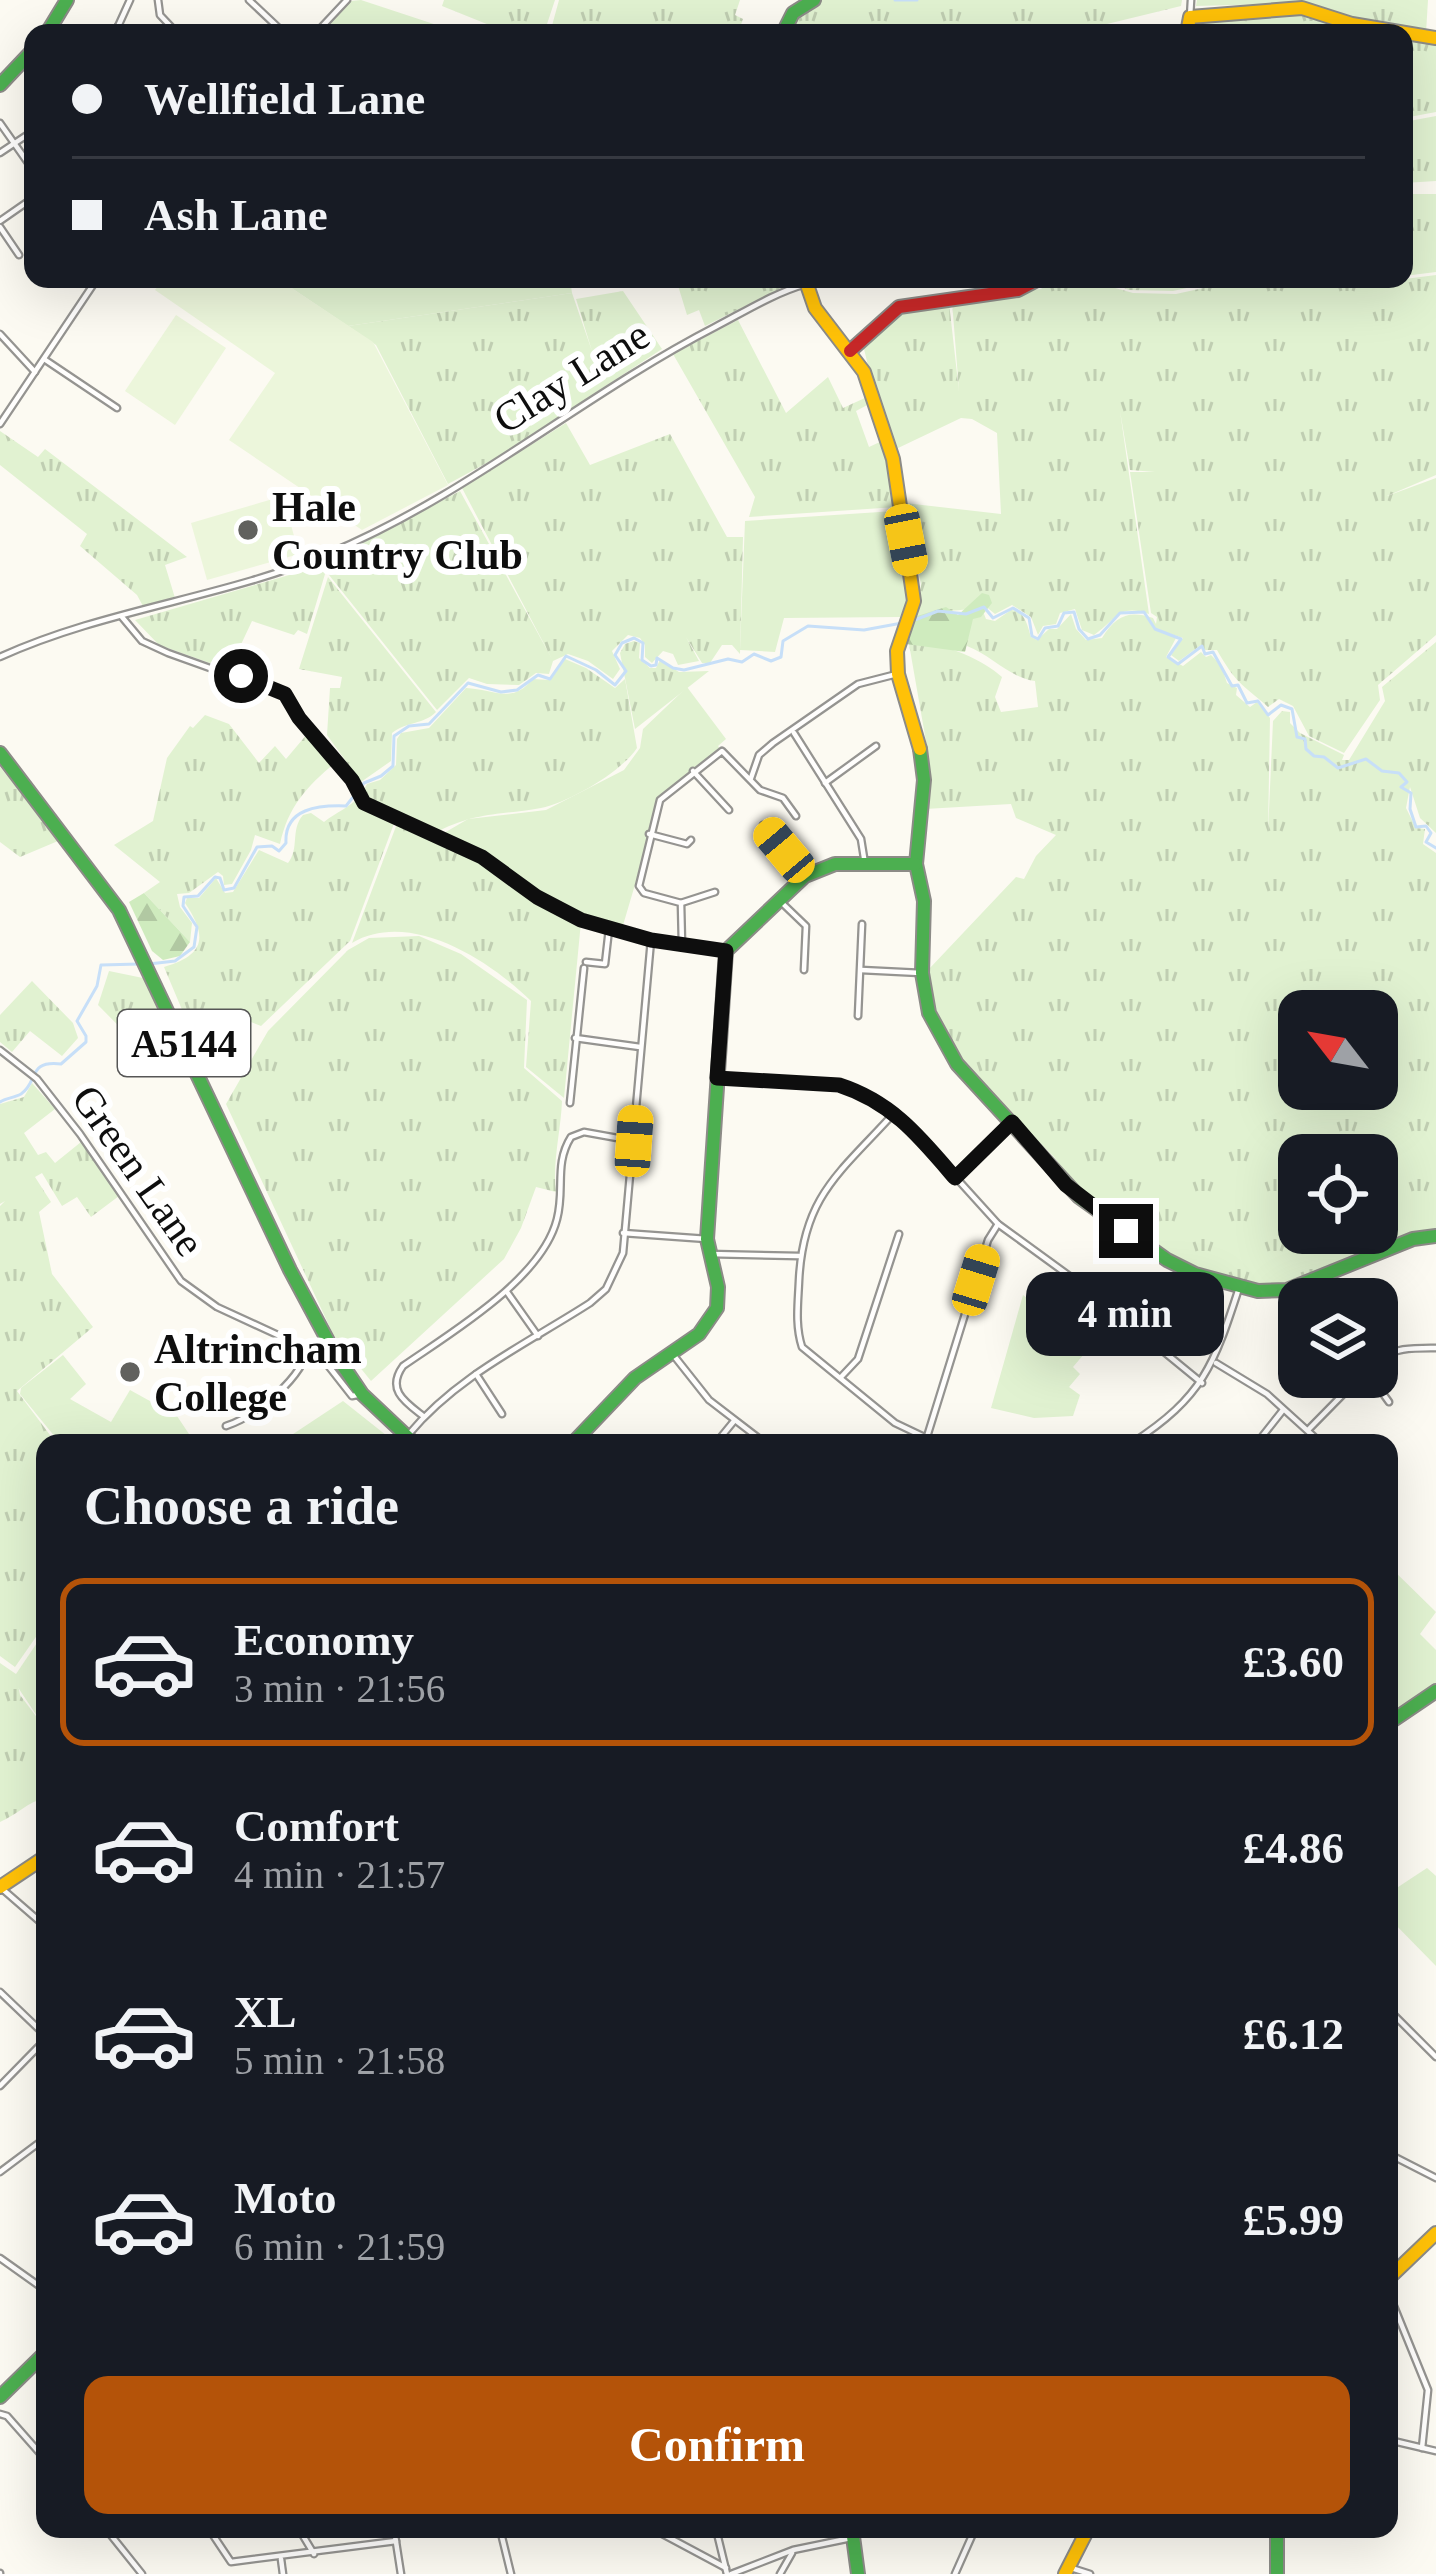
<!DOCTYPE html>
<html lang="en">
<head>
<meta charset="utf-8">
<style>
	:root { --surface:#171b24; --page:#20242c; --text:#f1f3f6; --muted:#9ea1a6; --line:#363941; --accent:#b45309 }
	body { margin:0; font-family:Georgia,serif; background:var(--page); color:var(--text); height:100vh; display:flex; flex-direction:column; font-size:45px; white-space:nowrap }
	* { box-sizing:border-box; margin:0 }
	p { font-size:39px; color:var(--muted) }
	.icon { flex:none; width:66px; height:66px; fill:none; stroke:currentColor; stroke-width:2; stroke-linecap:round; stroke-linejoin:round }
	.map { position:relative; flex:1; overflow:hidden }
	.drawer { position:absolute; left:36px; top:1434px; width:1362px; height:1104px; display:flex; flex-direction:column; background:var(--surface); border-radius:24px; box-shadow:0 12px 48px #0002 }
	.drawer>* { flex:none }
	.banner { position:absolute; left:24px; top:24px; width:1389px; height:264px; border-radius:24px; box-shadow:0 12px 48px #0002; display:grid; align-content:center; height:264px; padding:0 48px; background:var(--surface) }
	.needle { width:78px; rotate:301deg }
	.controls { position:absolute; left:1278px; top:990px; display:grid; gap:24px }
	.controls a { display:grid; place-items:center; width:120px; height:120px; border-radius:24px; background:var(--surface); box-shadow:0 12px 48px #0002; font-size:60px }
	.end { position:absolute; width:54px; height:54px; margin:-27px; border:15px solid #0e0e0e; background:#fff; box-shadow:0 0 0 6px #fff }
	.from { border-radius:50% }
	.bubble { position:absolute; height:84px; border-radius:24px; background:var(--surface); box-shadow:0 12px 48px #0002; font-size:39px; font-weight:600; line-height:84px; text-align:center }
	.car { position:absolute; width:36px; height:72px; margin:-36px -18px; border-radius:15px; box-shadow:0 0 9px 3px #0007; background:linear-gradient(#f5c518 24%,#345 0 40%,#f5c518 0 76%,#345 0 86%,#f5c518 0) }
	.banner b { display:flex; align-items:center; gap:42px; height:114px; font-size:45px }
	.banner b+b { border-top:3px solid var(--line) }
	.banner i { width:30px; height:30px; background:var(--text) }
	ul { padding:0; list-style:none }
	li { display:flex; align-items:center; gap:36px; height:168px; margin:0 24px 18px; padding:0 24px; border:6px solid transparent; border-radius:24px }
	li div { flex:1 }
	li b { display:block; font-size:45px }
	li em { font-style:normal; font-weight:600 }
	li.on { border-color:var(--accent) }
	li>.icon { width:108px; height:108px; stroke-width:1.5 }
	h2 { padding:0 48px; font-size:54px; line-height:144px }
	.action { display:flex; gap:24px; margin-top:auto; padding:24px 48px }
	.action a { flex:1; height:138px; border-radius:24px; background:var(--accent); color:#fff; font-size:48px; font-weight:600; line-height:138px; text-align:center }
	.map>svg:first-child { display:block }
</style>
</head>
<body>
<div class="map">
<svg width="1436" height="2574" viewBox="0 0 1436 2574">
	<defs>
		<pattern id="grass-tufts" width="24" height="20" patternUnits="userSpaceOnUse" patternTransform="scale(3)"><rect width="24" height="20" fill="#e1f2d1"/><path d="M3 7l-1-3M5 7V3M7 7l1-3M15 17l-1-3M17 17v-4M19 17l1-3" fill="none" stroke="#c0ceb2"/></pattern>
		<pattern id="forest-firs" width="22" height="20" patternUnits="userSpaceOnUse" patternTransform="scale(3)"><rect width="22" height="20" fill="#cfebbe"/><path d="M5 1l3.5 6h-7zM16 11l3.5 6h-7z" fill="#b1c8a2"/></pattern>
	</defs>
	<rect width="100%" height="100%" fill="#fcfaf2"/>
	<g fill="url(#grass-tufts)" fill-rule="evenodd">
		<path d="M444,0H555L544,33H509L442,6Z"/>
		<path d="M559,0H740L735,15L743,19L738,33H550Z"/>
		<path d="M821,0H1182L1181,6L1070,33H793L791,19Z"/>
		<path d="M1197,0H1428L1426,33L1348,17L1309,3L1196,6Z"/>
		<path d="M1271,13H1305L1384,33H1192L1208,19Z"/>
		<path d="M1404,37L1436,43V112L1404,118Z"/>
		<path d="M1436,116V181L1404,183V122Z"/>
		<path d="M1404,194H1436V272L1404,276Z"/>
		<path d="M1436,275V475L1387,496L1436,478V635L1378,685L1380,700L1344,753L1309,736L1293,706L1279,699L1268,707C1240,682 1237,685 1217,650H1205L1201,645L1179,661L1171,655L1183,638L1156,629L1176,638L1166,657L1183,666L1201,652L1206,657L1211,655L1221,665L1227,683L1237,688L1236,695L1250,707L1257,702L1270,718L1268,832L1273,721L1282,711L1290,712V723L1300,733L1344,755L1342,760H1349L1385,701L1382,687L1436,642V833L1420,818L1410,787L1406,808L1416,828L1425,829L1423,844L1436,853V1231L1403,1236L1284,1283L1245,1284L1192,1268L1079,1190L1054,1157L966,1069L934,1009L929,969L1016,877L1024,879L1036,856L1056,835L1016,818L1011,804L925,809L927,747L909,644C935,639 982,658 1002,677L995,697L1001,712L1038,707L1035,681C1010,678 991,655 967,646L966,625L982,609L986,619L995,621L1011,610C1026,612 1027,625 1031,637L1037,640L1049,629H1057L1071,614L1076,629L1086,640L1102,638C1116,616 1128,610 1153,618L1156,624L1157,617L1151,613L1130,472H1155L1130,470L1120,411L1149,614C1118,603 1116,620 1094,635L1082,630L1075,609L1060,613L1056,624L1043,626L1038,635L1031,617L1012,605L995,614L984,605C960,614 940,607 916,618L921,584L905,503L1001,514L997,433L972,419L961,418L896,449L875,394L863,345L899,311L949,303L959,391L952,301L1041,289L1051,279H1100L1101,284L1133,293L1176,294L1217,285L1254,288L1350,286ZM1299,1011H1377V1089H1299ZM1299,1155H1377V1233H1299Z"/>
		<path d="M676,279H796V281L705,326L699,310L687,315Z"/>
		<path d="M1103,279H1345L1346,284L1246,285L1214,282L1173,291L1129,290Z"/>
		<path d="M623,291L662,349L496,458L448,484L376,345L348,326L572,293L592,351L576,299Z"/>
		<path d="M738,320L786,413L828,377L843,408L867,397L871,403L856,411L869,447L882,441L897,507L749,517L755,497L673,354Z"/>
		<path d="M566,423L590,465L670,434L727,537H743L740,654L732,645H722L710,663H702L686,637L699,661L678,665L673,654L663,651L652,663L645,657V645L640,638L628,635L612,651L620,669L613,679L588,661L568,654L553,661L549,674L536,673L519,685L487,684L469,678L437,710L321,565L460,491L552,659L462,488Z"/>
		<path d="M0,431L38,457L45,449L187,557L165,565L175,598L144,608L137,595L80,546L87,534L0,465Z"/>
		<path d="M320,566L325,574L307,634L298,630L294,635L252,621L229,670L159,645L135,620Z"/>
		<path d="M328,577L436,712C423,725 407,721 392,733L391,761L361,782L327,735L330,688H340L342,677L299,669Z"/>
		<path d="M634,641L640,643L639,658L650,668H656L660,660L679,672L709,671L635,729L620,653L625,644Z"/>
		<path d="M565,659L586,668L615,688L625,679L637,748C621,772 570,802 541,808C502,815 476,812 439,831L367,800L363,791L367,784L380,780L396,765L397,739L401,733L429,728L466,688C493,689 513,705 532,679L550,680Z"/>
		<path d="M205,715L229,724L259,763L275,746L286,759L308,733L335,763C306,787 288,807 280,844L255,835L251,850L232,884L224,885L223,876L218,872L189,893L177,894L180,907L192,923L190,942L144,893L160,882L114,845L153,821L167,758L190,726L193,728Z"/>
		<path d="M0,767L59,838L58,841L20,857L0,842Z"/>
		<path d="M359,796L363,805L395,821L350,941L261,1026L236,1016L199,1050L164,967C205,955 208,937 185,903L187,898H199L216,878L225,893L233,892L259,850L288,863C300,848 290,830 303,815L311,813L324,822C336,812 350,808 359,796Z"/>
		<path d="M398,821L479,860L527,894L581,922L564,1098L526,1067L531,1001C489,960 410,909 352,943Z"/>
		<path d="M419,936L461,954L527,1000L524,1068L562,1101C561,1130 552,1163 556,1192L536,1187L521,1228L504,1259L371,1381L333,1334L226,1104L268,1031L348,950L369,938Z"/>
		<path d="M109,971L143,978L184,1057L164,1072L98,1005Z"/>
		<path d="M32,981L73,1023L78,1038L62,1056L30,1031L12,1052L0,1042V1015Z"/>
		<path d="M32,1083L55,1109L24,1133L38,1155L46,1152L55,1163L81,1142L119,1196L91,1217L77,1197L62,1206L42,1173L35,1177L51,1202L39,1212L52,1274L93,1327L17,1391L56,1443H45V1624L15,1667L0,1656V1206L5,1201L0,1204V1104L24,1097Z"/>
		<path d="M0,1663L16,1674L20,1695L45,1728V1798C27,1802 17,1815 0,1822Z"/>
	</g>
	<g fill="url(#forest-firs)">
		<path d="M982,593L989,595L992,603L981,617L973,619L965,652L906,644L914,617L946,607L958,615Z"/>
		<path d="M144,893L190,942L180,956L163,960L152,951L129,902Z"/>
	</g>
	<g fill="#e1f2d1">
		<path d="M361,0L461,33H334L327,26L351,1Z"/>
		<path d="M278,279H570L572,293L348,326Z"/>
		<path d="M895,511L907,601L900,617L784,618L775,652L740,650L745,521Z"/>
		<path d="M687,687L726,739L718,746L722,751L660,800L621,932C552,912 502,867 439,836L468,819L546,810L624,770L640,748L643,729Z"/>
		<path d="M1023,1295L1090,1347L1073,1367L1080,1374L1069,1387L1080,1395L1073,1416L1034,1418L991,1408Z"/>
		<path d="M63,1355L86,1384L70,1399L111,1422L130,1390L177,1416L195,1443H60L20,1394L21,1388Z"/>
		<path d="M343,1401L396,1443H279L281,1442Z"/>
		<path d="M1389,1566L1436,1612L1420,1634L1436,1650V1691L1389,1723Z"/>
		<path d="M45,1631V1728L15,1683L16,1674Z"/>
		<path d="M1427,1868L1436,1876V1966L1389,1918V1893Z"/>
	</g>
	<g fill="#ecf6db">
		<path d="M163,279H278L373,342L448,485L362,530L229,440L275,373L155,290Z"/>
		<path d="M176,315L226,348L175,425L125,391Z"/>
		<path d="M283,496L299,554L207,580L191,523Z"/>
	</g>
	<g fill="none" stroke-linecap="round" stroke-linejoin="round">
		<g stroke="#c7dff8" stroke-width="3">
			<path d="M895,0H917"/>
			<path d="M912,621L938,611L966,614L984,607L993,618L1013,608L1029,618L1032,636L1038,639L1045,628L1058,626L1064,613L1074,612L1079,629L1088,639L1100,635L1120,613L1144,612L1155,629L1181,639L1168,657L1178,664L1202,646L1205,654L1213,652L1232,686L1238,685L1247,703L1258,701L1268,715L1281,705L1292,709L1297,737L1305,739L1306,749L1314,756L1324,757L1338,768L1366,759L1382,771L1399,773L1407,782L1401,787L1411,793L1410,809L1416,827L1426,826L1431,833L1426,842L1436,848"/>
			<path d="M149,964L175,961L194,947L197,927L183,906L184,897L198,896L215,877L220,878L224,890L234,888L257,847L272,846L279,851L286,843C284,808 319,805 346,806L364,783L381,776L393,766L394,736L409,726L429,724L468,683L501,692L517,690L538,675L550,679L566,656L596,670L615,685L626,671L615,655L622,643L634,638L643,643L642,660L651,666L656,665L657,658L673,668L684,670L728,659L742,662L754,654L771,661L781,657L783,641L808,626L864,630L902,623"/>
			<path d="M0,1102C6,1098 14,1098 21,1094C39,1082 27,1060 61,1064L86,1042V1036L77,1021L97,986L101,965L139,964"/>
		</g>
		<defs>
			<g id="street">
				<path d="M158,0L160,15L177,33"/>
				<path d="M249,0L284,33"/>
				<path d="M1190,17L1191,0"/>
				<path d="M118,26L132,33"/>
				<path d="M115,33L130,0"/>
				<path d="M316,33L347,0"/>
				<path d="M0,123L33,170"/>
				<path d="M0,153L33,131"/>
				<path d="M0,221L33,198"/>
				<path d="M0,227L19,255"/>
				<path d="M0,334L35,372"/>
				<path d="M44,359L117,408"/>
				<path d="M0,424L97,279"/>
				<path d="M122,617L142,641L168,653L285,695L299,718L352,780L364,803L481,857L537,897L581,920L651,940L725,951"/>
				<path d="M0,657C105,609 224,598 330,553C468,495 583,395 715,327C744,312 774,293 806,284"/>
				<path d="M794,733L861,839L865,864"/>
				<path d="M693,771L729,810"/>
				<path d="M751,778L759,755L773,743L858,684L897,674"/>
				<path d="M825,783L876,746"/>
				<path d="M763,825L805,876"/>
				<path d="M649,834L687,844L691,840"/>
				<path d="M781,902L806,926L804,970"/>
				<path d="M681,903L715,892"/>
				<path d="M682,945L681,903L644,893L639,886L660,800L722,751L760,790L783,798L796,816"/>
				<path d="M586,962L605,964L609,929"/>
				<path d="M861,970L921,973"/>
				<path d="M858,1016L862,924"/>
				<path d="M575,1038L640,1047"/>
				<path d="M0,1050L37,1079L80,1134L181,1281L217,1307L308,1349L328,1344"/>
				<path d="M719,1078L839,1085L875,1098L912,1129L998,1224L1086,1288L1202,1383"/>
				<path d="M570,1103L584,968"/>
				<path d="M895,1112C841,1172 803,1195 799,1281C798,1304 795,1325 802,1347L895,1423L937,1443"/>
				<path d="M955,1178L1011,1123"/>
				<path d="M623,1233L707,1239"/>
				<path d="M709,1254L799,1256"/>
				<path d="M507,1292L538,1336"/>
				<path d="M671,1352L709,1400L765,1443"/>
				<path d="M323,1359L352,1396L362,1394"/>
				<path d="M1377,1361C1393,1347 1416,1348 1436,1348"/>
				<path d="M1216,1363L1267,1394L1321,1443"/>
				<path d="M476,1374L502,1414"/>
				<path d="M842,1376L858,1359L899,1234"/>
				<path d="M1371,1377L1389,1402"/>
				<path d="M423,1416C405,1402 386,1390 403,1366C452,1332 542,1279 557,1219C565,1189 554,1164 571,1137L584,1132L634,1141"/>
				<path d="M226,1426C256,1416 304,1378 309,1344"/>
				<path d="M1308,1430L1360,1377"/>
				<path d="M409,1434C457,1376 528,1343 590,1303L606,1289L623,1253L651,940"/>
				<path d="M926,1440L988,1240L998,1224"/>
				<path d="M716,1443L734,1421"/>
				<path d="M1132,1443C1203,1397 1214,1365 1239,1288"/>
				<path d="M1257,1443L1283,1410"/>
				<path d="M0,1887L45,1926"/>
				<path d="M0,1992L45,2035"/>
				<path d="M1389,2010L1436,2057"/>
				<path d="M0,2086L45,2040"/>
				<path d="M45,2134L40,2142L45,2152"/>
				<path d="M1389,2154L1436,2178"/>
				<path d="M0,2172L40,2142"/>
				<path d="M0,2258L45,2290"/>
				<path d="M1389,2294L1428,2390L1422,2448"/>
				<path d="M0,2414L7,2416L45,2459"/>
				<path d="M1389,2440L1436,2451"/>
				<path d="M106,2529L142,2574"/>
				<path d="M209,2529L231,2562L396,2541"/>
				<path d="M299,2529L314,2554"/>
				<path d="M394,2529L401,2574"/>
				<path d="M500,2529L511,2574"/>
				<path d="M653,2529L726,2568"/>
				<path d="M716,2529L727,2574"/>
				<path d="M595,2531L596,2529"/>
				<path d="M281,2559L283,2574"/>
				<path d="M1068,2567L1090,2574"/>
				<path d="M0,2573V2574"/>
				<path d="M731,2574L793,2550L851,2538"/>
				<path d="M780,2574L792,2553"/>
				<path d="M955,2574L975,2529"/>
			</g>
			<g id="fast">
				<path d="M47,33L67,0"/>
				<path d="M783,33L793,13L814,0"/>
				<path d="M0,85L33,50"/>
				<path d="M920,749L924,780L916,864L924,901L922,973L929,1013L957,1064L1079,1197L1167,1260L1195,1274L1258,1291L1287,1290L1413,1239L1436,1236"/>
				<path d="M0,753L119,910L290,1270L335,1354L362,1394L414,1443"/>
				<path d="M573,1443L635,1378L699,1334L717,1308L718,1287L707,1239L726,951L805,876L835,864H916"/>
				<path d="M1389,1723L1436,1691"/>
				<path d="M0,2397L45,2353"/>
				<path d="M852,2529L858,2574"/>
				<path d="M1277,2529V2574"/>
			</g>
			<g id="slow">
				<path d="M1187,33L1190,17L1302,8L1352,24L1436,38"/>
				<path d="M805,279L815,308L864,372L893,459L914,601L897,651L898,674L920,749"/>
				<path d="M0,1887L45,1857"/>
				<path d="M1389,2278L1436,2233"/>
				<path d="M1065,2574L1088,2529"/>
			</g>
			<path id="jam" d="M850,351L899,307L1018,290L1039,279"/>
		</defs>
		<use href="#street" stroke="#959491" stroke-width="9"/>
		<use href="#fast" stroke="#8c8b87" stroke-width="16"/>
		<use href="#slow" stroke="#8c8b87" stroke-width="16"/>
		<use href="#jam" stroke="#8c8b87" stroke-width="16"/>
		<use href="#street" stroke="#fffefd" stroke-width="4.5"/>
		<use href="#fast" stroke="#4caf50" stroke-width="12"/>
		<use href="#slow" stroke="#ffc107" stroke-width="12"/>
		<use href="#jam" stroke="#c62828" stroke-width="12"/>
	</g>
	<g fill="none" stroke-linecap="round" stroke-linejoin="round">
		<path stroke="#0e0e0e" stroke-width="15" d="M241,676L285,694L299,718L352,780L364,803L482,857L537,897L581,920L651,940L726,951L717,1078L839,1085C892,1102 920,1137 955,1178L1012,1122L1066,1185L1126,1231"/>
	</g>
	<g fill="#61615e" stroke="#fff" stroke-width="4.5">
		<circle cx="248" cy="530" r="12"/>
		<circle cx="130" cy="1372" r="12"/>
	</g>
	<g text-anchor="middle" stroke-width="12" stroke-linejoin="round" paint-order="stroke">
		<rect fill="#fff" stroke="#565656" stroke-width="3" x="118" y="1010" width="132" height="66" rx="9"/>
		<g font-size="39" font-weight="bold" fill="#0e0e0e">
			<text x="184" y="1057">A5144</text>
		</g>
		<g font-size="42" fill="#0e0e0e" stroke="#fff">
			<text transform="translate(571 376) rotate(-32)" y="15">Clay Lane</text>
			<text transform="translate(139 1170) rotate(55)" y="15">Green Lane</text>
		</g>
		<g font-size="42" font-weight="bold" fill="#0e0e0e" stroke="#fff" text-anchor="start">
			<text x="272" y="521">Hale<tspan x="272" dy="48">Country Club</tspan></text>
			<text x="154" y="1363">Altrincham<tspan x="154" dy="48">College</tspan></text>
		</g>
	</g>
</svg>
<div class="controls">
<a><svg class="needle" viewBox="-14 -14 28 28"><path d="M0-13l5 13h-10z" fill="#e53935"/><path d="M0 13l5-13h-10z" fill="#9ea1a6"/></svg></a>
<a><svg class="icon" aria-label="locate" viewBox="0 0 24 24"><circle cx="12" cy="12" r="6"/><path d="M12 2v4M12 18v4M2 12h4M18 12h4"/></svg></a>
<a><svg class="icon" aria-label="layers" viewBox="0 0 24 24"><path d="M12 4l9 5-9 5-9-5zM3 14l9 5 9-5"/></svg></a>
</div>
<i class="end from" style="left:241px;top:676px"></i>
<i class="end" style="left:1126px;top:1231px"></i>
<div class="bubble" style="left:1026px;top:1272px;width:198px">4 min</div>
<i class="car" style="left:906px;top:540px;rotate:169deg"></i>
<i class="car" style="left:784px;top:850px;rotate:320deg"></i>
<i class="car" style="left:634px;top:1141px;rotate:4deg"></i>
<i class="car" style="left:976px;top:1280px;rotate:17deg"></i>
<div class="banner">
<b><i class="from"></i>Wellfield Lane</b>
<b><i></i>Ash Lane</b>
</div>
<section class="drawer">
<h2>Choose a ride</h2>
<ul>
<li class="on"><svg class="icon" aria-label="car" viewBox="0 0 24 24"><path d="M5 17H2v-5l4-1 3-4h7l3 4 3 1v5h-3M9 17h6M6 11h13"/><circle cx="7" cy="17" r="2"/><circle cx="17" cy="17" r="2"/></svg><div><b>Economy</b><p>3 min · 21:56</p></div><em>£3.60</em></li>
<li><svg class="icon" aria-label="car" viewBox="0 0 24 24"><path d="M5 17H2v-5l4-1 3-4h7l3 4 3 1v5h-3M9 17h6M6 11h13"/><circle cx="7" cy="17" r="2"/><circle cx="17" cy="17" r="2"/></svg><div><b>Comfort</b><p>4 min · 21:57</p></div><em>£4.86</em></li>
<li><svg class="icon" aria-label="car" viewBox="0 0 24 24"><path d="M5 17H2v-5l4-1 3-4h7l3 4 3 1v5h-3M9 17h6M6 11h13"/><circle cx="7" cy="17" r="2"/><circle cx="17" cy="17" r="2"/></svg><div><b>XL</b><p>5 min · 21:58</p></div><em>£6.12</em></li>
<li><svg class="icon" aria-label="car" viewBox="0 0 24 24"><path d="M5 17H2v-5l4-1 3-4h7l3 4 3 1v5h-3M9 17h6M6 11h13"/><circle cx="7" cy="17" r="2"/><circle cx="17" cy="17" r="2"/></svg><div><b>Moto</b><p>6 min · 21:59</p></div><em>£5.99</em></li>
</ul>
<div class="action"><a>Confirm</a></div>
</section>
</div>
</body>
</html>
